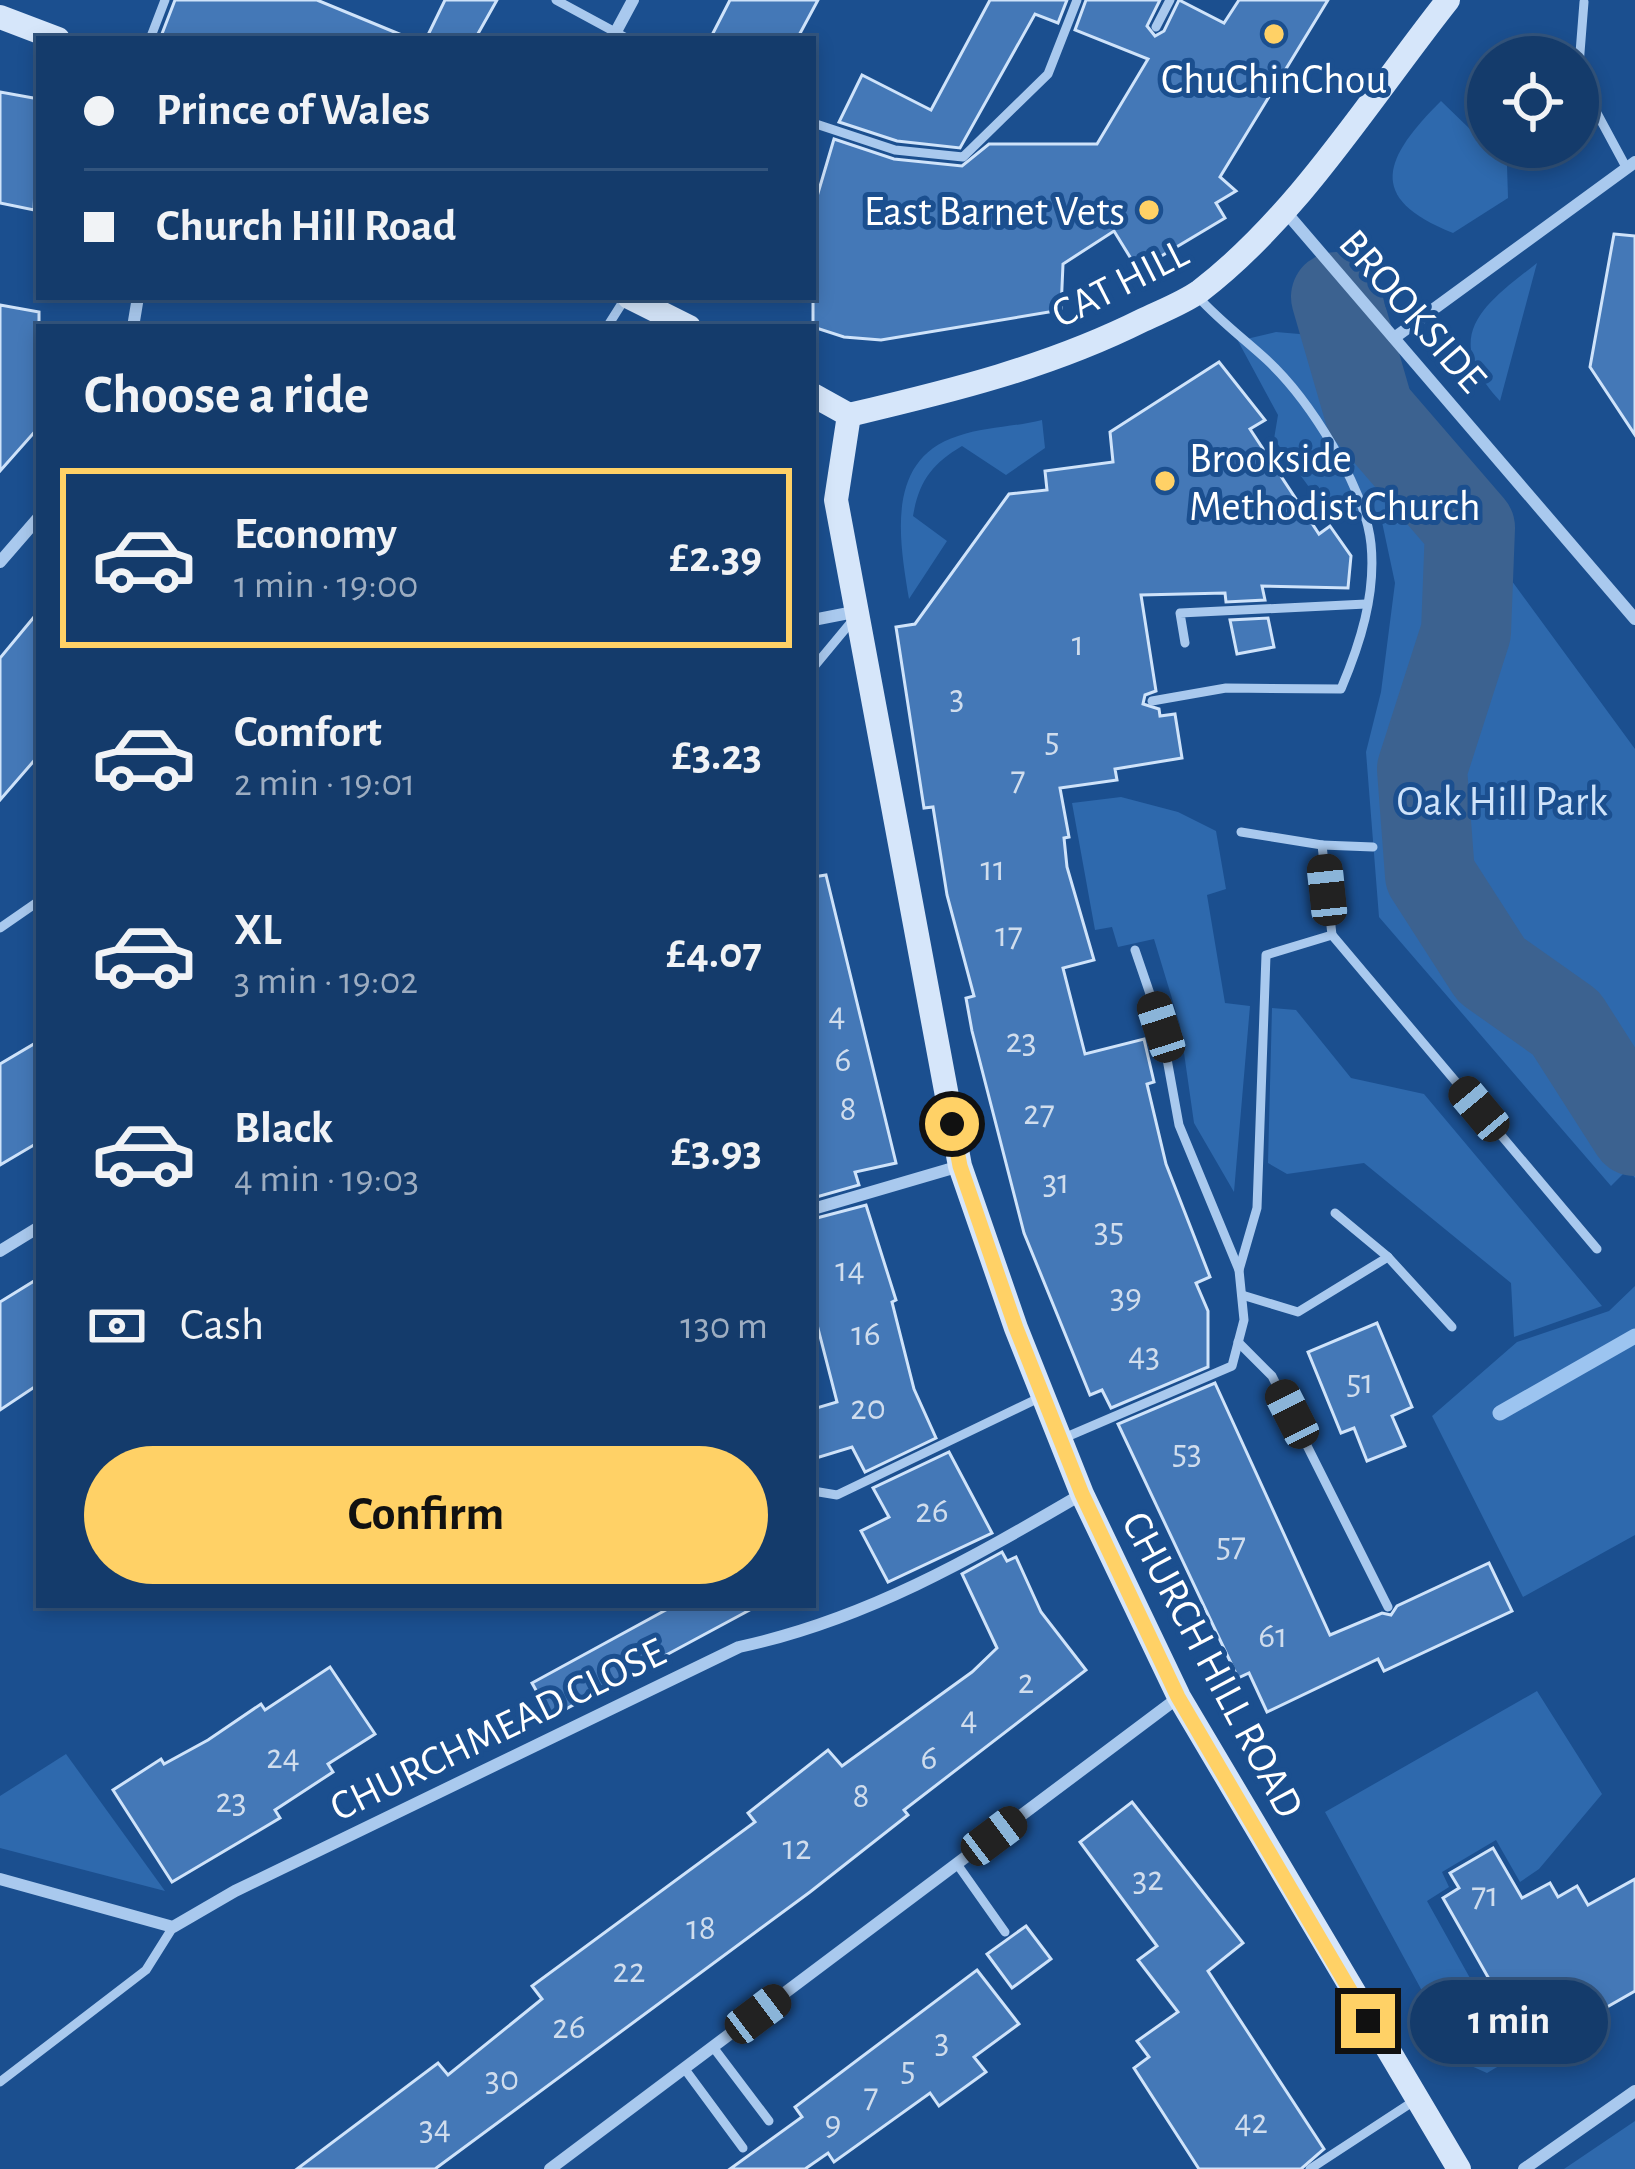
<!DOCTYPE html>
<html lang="en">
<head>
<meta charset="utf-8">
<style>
	:root { --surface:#143b6b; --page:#1d4271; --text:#f1f3f6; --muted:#9dadc1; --line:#33557e; --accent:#ffd166 }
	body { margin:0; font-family:"Alegreya Sans",sans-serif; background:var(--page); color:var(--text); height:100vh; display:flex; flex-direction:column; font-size:45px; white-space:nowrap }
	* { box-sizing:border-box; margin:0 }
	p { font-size:39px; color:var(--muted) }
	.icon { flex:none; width:66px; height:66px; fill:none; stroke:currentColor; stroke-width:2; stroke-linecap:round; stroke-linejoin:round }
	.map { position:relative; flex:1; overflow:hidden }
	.panel { position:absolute; left:36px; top:324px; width:780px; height:1284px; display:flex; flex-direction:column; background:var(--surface); border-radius:0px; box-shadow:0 6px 18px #0003,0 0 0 3px var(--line) }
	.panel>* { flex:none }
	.top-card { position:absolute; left:36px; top:36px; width:780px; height:264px; border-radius:0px; box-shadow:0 6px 18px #0003,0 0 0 3px var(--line); display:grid; align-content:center; height:264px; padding:0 48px; background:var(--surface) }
	.tools { position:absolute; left:1467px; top:36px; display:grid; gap:24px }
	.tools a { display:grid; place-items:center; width:132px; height:132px; border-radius:50%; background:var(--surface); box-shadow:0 6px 18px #0003,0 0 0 3px var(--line); font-size:60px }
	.end { position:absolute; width:54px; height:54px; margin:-27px; border:15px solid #ffd166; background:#111; box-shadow:0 0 0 6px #111 }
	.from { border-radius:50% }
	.bubble { position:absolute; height:84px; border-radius:42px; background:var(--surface); box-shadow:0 6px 18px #0003,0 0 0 3px var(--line); font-size:39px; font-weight:700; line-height:84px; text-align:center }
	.car { position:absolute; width:36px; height:72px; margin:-36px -18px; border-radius:15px; box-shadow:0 0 9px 3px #0007; background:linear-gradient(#222 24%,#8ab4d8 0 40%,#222 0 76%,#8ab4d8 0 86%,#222 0) }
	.top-card b { display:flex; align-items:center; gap:42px; height:114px; font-size:45px }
	.top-card b+b { border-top:3px solid var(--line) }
	.top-card i { width:30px; height:30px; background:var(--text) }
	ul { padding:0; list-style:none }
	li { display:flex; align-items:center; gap:36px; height:180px; margin:0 24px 18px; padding:0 24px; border:6px solid transparent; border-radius:0px }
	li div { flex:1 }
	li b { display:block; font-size:45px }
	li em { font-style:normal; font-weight:700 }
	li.selected { border-color:var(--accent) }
	li>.icon { width:108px; height:108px; stroke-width:1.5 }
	h2 { padding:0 48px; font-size:54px; line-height:144px }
	.pay { display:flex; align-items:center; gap:30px; height:132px; padding:0 48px; font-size:45px }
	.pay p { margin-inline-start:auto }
	.button { display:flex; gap:24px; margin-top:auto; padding:24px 48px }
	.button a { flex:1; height:138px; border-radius:72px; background:var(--accent); color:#111; font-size:48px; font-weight:700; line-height:138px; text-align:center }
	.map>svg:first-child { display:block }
</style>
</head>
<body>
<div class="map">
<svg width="1635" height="2169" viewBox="0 0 1635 2169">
	<rect width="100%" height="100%" fill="#1b4f8f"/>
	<g fill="#2e69ad">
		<path d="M1441,101L1507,165L1508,198L1453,233C1364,198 1385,157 1441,101Z"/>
		<path d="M1537,263L1500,401C1440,336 1482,306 1537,263Z"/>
		<path d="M1276,332L1323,336L1353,364L1635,749V1178L1628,1169L1611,1186L1379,917L1366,752L1381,692L1395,583L1382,522L1333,520L1274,439L1278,415L1238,341Z"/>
		<path d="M1042,420L1045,448L1006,475L962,446C932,464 919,481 913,516L947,541L909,599C899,539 885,459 958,436C984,427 1014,427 1042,420Z"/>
		<path d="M1121,797L1178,812L1216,831L1226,889L1207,895L1225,1003L1250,1006L1234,1192L1194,1123L1180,1025L1154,939L1118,947L1112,927L1095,930L1072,803Z"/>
		<path d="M1272,1008L1296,1010L1351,1078L1424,1094L1602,1306L1514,1337L1511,1283L1364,1163L1287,1174L1268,1163Z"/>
		<path d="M1635,1286V1535L1523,1597L1432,1416L1517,1342L1609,1311Z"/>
		<path d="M1537,1691L1602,1794L1539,1869L1520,1882L1496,1840L1442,1872L1449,1887L1427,1901L1514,2057L1487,2073L1460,2061L1325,1812Z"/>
		<path d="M66,1754L165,1891L0,1848V1796Z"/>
		<path d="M1635,2121V2169H1564Z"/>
	</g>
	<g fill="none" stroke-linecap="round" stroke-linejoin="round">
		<path stroke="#9cc4f0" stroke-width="15" d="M1500,1413L1635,1336"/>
		<path stroke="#3c6290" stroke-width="90" d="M1336,297L1369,411L1470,528L1466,632L1422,769L1430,875L1491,970L1566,1023L1635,1131"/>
	</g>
	<g fill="#4478b7" stroke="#cfe3fa" stroke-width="3">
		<path d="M175,0H317L409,38L160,39Z"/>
		<path d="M445,0H497L475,39H426Z"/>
		<path d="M730,0H818L797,39H710Z"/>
		<path d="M990,0H1067L1058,23L1035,14L960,148L897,141L839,122L862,75L931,110Z"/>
		<path d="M1086,0H1160L1147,26L1155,36L1164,31L1179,0L1224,23L1239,0H1328L1220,177L1236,191L1216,203L1225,218L1138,270L1114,231L1063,264L1061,310L881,340L844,337L813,327V210L834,139L894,159L962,166L989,144H1097L1148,59L1075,30Z"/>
		<path d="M0,92L39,99L34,210L0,203Z"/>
		<path d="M1614,234L1635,236V435L1590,367Z"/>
		<path d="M0,305L39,312V427L0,471Z"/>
		<path d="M1219,362L1265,420L1250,429L1319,534L1330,526L1351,556L1348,588L1262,586L1265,600L1226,602L1225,593L1141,595L1156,691L1145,695L1143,704L1159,709L1160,716L1175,714L1182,758L1115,769L1117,780L1060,788L1069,837L1064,838L1067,867L1094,960L1063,968L1085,1054L1144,1039L1154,1082L1147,1084L1166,1164L1210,1277L1196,1283L1208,1311V1367L1111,1408L1102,1390L1090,1395L1024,1233L972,1031L966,998L974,996L947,895L933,807L924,808L896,627L915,624L1009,494L1047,490L1045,471L1113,462L1110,432Z"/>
		<path d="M39,611V755L0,800V658Z"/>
		<path d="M1268,618L1274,647L1237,654L1230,620Z"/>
		<path d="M826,875L896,1163L855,1172L859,1185L813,1198V877Z"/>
		<path d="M39,1041V1142L0,1165V1064Z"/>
		<path d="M866,1205L896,1300L892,1302L914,1389L936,1438L865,1472L852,1447L813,1459V1409L837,1402L813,1309V1219Z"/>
		<path d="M39,1278V1384L0,1410V1302Z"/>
		<path d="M1377,1323L1412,1407L1392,1416L1405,1446L1367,1461L1354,1428L1341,1433L1308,1352Z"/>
		<path d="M1215,1383L1330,1635L1382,1613L1391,1615L1397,1606L1489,1563L1512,1611L1384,1671L1378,1659L1267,1712L1249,1673L1238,1678L1118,1424Z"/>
		<path d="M949,1452L992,1533L888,1582L861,1531L889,1517L873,1488Z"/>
		<path d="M1002,1552L1007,1561L1016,1557L1041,1612L1086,1670L904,1810L908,1815L810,1892L435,2169H297L438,2063L448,2075L542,1999L532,1986L755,1822L748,1813L828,1750L842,1766L972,1672L997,1648L962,1574Z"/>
		<path d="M675,1605H759L551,1717L532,1683Z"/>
		<path d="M330,1667L375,1734L328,1764L333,1772L275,1810L280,1818L172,1882L113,1790L161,1759L164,1764L208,1740L261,1704L265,1710Z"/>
		<path d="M1132,1802L1243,1943L1208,1971L1324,2149L1301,2169H1199L1134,2068L1149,2057L1137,2041L1178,2012L1138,1960L1157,1946L1080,1842Z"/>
		<path d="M1493,1848L1522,1898L1550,1883L1558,1897L1577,1886L1588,1905L1635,1879V1991L1530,2051L1443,1898L1459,1888L1450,1873Z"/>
		<path d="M1026,1926L1051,1959L1012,1988L987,1954Z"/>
		<path d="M977,1970L1019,2024L974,2057L986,2072L939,2106L930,2093L834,2162L828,2153L805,2169H730L802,2117L795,2107Z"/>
	</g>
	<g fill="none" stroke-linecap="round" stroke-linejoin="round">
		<g stroke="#a9c9ee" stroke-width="9">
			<path d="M556,0L628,39"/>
			<path d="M1584,2L1578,78L1626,167"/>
			<path d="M1156,27L1170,0"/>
			<path d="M150,39L165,0"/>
			<path d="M813,123L895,150L963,157L1048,74L1077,0"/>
			<path d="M607,327L626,297"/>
			<path d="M1185,643L1180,613L1366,604"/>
			<path d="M813,668L852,621"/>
			<path d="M1152,701L1226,688L1341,689C1360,644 1376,595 1371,544C1365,487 1309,399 1267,360C1244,339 1220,321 1198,297"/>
			<path d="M1322,845L1373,847"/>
			<path d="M0,928L39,901"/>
			<path d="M1332,935L1597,1249"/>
			<path d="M1335,1213L1388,1257"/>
			<path d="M1239,1270L1257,1208L1266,955L1332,935L1322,845L1241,832"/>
			<path d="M1242,1295L1298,1312L1388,1257L1452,1327"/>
			<path d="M1238,1342L1272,1376L1388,1607"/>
			<path d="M1064,1438L1232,1366L1244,1320L1239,1270L1179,1125L1161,1026L1135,950"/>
			<path d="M813,1491L837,1495L1043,1396"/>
			<path d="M957,1864L1005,1932"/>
			<path d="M713,2047L769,2121"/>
			<path d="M684,2068L743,2148"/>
			<path d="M0,2082L146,1970L173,1927"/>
			<path d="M1310,2169L1414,2101"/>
		</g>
		<g stroke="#a9c9ee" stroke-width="12">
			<path d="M612,39L633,0"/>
			<path d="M1284,210L1635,619"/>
			<path d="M133,327L138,297"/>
			<path d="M1394,338L1635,162"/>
			<path d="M0,562L39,517"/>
			<path d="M813,620L859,611"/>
			<path d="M813,1209L960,1166"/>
			<path d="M0,1251L39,1227"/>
			<path d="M0,1879L173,1927L235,1891L739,1647C865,1620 971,1559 1082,1494"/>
			<path d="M550,2169L1179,1697"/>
			<path d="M1524,2169L1635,2091"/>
		</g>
		<g stroke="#d6e6fa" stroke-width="24">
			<path d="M0,17L58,39"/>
			<path d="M629,297L689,327"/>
			<path d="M813,395L849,415"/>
			<path d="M849,415L836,500L960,1166L1016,1328L1082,1494L1179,1697L1459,2169"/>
			<path d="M849,415C951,391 1049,367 1143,320C1162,311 1183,303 1200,291C1299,215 1371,97 1448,0"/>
		</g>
	</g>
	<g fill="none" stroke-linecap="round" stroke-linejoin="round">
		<path stroke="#ffd166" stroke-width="15" d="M952,1124L960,1166L1016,1328L1082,1494L1178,1697L1368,2021"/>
	</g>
	<g fill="#ffd166" stroke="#1b4f8f" stroke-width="4.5">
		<circle cx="1274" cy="34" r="12"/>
		<circle cx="1149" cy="210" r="12"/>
		<circle cx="1165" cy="481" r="12"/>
	</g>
	<g text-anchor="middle" stroke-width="10" stroke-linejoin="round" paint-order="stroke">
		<g font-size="36" fill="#d0dded">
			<text x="1078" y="655">1</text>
			<text x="957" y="708">3</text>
			<text x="1052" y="751">5</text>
			<text x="1018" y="790">7</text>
			<text x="993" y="880">11</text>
			<text x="1009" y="946">17</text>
			<text x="837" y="1026">4</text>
			<text x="1021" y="1052">23</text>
			<text x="843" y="1071">6</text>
			<text x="848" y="1120">8</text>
			<text x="1039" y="1124">27</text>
			<text x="1056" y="1193">31</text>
			<text x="1109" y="1241">35</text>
			<text x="850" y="1281">14</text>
			<text x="1126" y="1307">39</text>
			<text x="866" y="1345">16</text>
			<text x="1144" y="1366">43</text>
			<text x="1360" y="1393">51</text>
			<text x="868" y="1419">20</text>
			<text x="1187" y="1463">53</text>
			<text x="932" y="1522">26</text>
			<text x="1231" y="1556">57</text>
			<text x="1273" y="1647">61</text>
			<text x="1026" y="1693">2</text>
			<text x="969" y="1730">4</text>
			<text x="283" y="1768">24</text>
			<text x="929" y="1769">6</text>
			<text x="861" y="1807">8</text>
			<text x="231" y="1812">23</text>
			<text x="797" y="1859">12</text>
			<text x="1148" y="1890">32</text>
			<text x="1485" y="1906">71</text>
			<text x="701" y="1939">18</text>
			<text x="629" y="1982">22</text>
			<text x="569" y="2038">26</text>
			<text x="942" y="2052">3</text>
			<text x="908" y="2080">5</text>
			<text x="502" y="2090">30</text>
			<text x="871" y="2107">7</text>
			<text x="1251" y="2133">42</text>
			<text x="833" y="2134">9</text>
			<text x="435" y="2139">34</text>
		</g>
		<g font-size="42" fill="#fff" stroke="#1b4f8f">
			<text x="1274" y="93">ChuChinChou</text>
			<text x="1125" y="225" text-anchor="end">East Barnet Vets</text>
			<text x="1189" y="472" text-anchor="start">Brookside<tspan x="1189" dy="48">Methodist Church</tspan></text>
		</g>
		<g font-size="42" fill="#fff" stroke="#1b4f8f">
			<text transform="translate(1119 282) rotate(-27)" y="15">CAT HILL</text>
			<text transform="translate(1414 310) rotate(49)" y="15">BROOKSIDE</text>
			<text transform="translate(1214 1664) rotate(62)" y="15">CHURCH HILL ROAD</text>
			<text transform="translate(497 1728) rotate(-26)" y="15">CHURCHMEAD CLOSE</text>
		</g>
		<g font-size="42" fill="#cfe3fa" stroke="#1b4f8f">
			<text x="1502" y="815">Oak Hill Park</text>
		</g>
	</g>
</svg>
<div class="tools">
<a><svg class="icon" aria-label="locate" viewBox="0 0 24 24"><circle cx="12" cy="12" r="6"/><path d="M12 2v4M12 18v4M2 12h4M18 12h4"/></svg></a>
</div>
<i class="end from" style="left:952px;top:1124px"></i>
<i class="end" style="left:1368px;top:2021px"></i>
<div class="bubble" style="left:1410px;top:1980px;width:198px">1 min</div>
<i class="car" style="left:1327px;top:890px;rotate:354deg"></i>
<i class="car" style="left:1161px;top:1027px;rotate:342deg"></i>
<i class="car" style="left:1479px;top:1109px;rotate:320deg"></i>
<i class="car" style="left:1292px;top:1414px;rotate:333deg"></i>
<i class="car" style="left:994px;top:1836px;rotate:53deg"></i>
<i class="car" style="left:758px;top:2014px;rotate:53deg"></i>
<div class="top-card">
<b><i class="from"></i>Prince of Wales</b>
<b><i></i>Church Hill Road</b>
</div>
<section class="panel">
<h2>Choose a ride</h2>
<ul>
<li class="selected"><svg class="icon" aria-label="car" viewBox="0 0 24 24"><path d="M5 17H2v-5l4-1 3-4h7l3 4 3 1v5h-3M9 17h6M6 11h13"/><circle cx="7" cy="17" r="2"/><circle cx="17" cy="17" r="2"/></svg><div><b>Economy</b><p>1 min · 19:00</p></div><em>£2.39</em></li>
<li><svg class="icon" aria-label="car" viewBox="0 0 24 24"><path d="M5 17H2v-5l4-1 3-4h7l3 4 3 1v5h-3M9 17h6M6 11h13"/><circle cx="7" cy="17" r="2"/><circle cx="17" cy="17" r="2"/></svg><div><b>Comfort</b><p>2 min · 19:01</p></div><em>£3.23</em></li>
<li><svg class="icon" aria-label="car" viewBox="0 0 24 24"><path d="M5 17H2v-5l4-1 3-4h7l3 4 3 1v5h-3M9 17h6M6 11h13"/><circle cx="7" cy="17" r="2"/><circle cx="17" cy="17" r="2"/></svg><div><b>XL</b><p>3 min · 19:02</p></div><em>£4.07</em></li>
<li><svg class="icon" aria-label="car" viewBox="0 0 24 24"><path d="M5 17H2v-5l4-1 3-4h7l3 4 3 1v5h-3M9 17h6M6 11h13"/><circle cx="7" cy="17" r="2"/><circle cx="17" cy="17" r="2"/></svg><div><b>Black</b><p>4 min · 19:03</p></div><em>£3.93</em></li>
</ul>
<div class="pay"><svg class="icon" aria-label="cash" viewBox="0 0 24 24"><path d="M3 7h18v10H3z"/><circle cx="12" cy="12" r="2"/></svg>Cash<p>130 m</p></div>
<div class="button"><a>Confirm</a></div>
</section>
</div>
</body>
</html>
